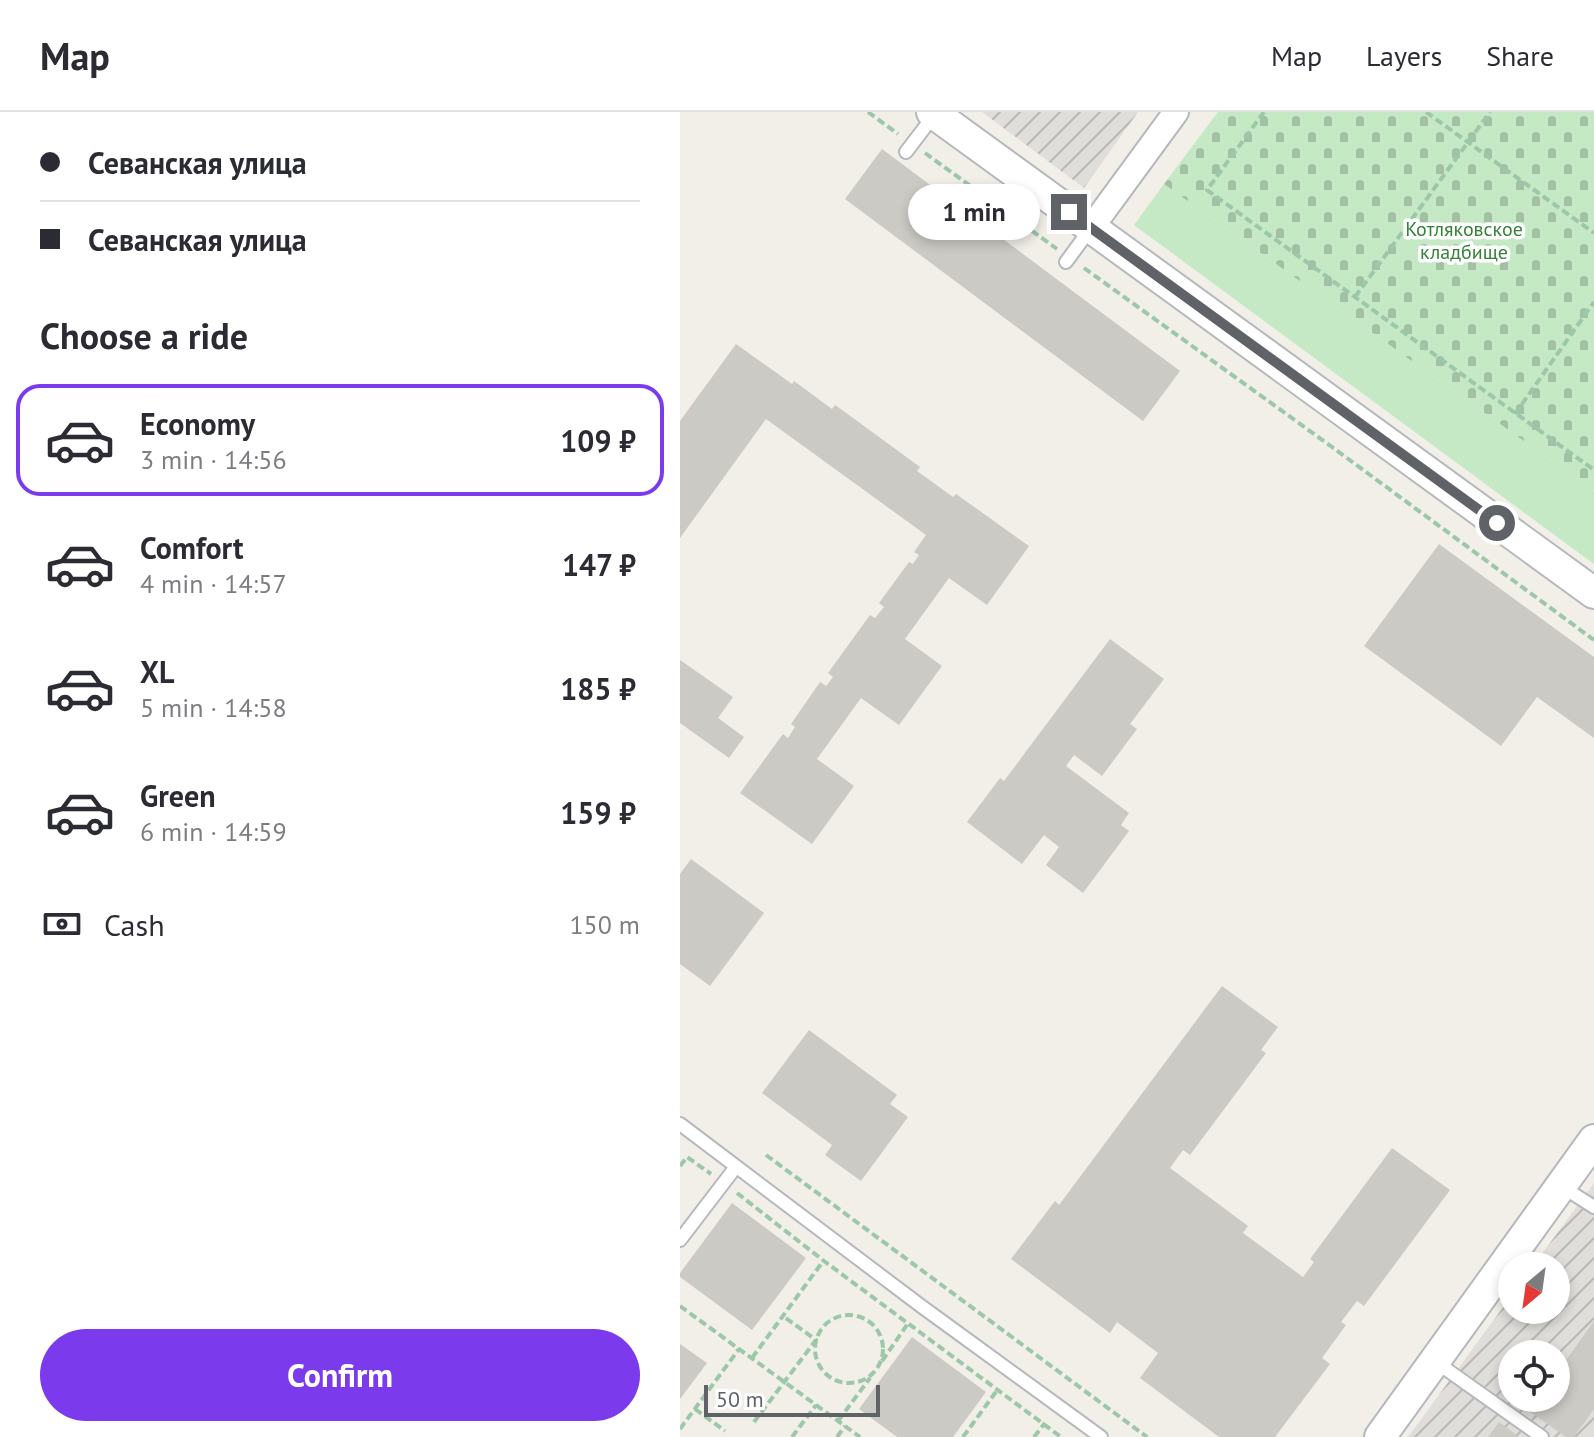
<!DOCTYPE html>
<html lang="en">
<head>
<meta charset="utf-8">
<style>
	:root { --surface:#fff; --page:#f2f2f3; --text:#2b2b33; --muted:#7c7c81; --line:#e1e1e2; --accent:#7c3aed }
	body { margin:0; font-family:"PT Sans",sans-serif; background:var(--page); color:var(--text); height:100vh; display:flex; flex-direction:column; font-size:30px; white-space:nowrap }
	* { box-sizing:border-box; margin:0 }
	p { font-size:26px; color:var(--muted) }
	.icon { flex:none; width:44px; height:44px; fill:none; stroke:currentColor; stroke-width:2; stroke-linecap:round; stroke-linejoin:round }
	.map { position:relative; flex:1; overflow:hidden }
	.panel { display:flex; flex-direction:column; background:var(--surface); width:680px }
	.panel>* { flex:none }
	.hud { display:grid; align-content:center; height:176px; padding:0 40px; background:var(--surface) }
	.needle { width:52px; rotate:209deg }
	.controls { position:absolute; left:818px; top:1140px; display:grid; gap:16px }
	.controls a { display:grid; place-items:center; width:72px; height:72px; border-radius:50%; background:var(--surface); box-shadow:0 4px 12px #0003; font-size:40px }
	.scale { position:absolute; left:24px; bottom:20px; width:176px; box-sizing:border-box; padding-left:8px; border:4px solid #5f6368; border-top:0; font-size:22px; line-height:28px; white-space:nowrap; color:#5f6368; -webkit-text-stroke:6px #fff; paint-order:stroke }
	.end { position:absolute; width:36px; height:36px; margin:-18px; border:10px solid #5f6368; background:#fff; box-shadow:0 0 0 4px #fff }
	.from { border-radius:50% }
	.bubble { position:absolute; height:56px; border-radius:28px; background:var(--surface); box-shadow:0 4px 12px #0003; font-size:26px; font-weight:600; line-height:56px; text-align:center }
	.hud b { display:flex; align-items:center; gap:28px; height:76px; font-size:30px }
	.hud b+b { border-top:2px solid var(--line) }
	.hud i { width:20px; height:20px; background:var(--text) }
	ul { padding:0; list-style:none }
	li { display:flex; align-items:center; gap:24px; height:112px; margin:0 16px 12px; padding:0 24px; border:4px solid transparent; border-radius:24px }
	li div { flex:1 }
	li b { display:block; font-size:30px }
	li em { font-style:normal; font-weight:600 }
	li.on { border-color:var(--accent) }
	li>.icon { width:72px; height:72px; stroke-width:1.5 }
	h2 { padding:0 40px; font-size:36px; line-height:96px }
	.pay { display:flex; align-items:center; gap:20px; height:88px; padding:0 40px; font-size:30px }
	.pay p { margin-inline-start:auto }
	.primary-button { display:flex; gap:16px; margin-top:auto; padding:16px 40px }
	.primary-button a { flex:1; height:92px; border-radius:48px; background:var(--accent); color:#fff; font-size:32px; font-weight:600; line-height:92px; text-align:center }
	header { display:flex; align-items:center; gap:48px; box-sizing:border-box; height:112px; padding:0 40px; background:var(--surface); border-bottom:2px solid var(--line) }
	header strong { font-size:38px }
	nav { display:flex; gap:44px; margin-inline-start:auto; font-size:28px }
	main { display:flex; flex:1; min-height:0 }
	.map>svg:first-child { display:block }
</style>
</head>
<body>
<header>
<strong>Map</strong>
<nav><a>Map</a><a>Layers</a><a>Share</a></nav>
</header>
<main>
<section class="panel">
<div class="hud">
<b><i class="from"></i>Севанская улица</b>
<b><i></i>Севанская улица</b>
</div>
<h2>Choose a ride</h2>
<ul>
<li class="on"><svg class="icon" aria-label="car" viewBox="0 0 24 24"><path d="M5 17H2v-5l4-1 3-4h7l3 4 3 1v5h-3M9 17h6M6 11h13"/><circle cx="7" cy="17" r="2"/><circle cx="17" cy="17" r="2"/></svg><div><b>Economy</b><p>3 min · 14:56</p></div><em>109 ₽</em></li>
<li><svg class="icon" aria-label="car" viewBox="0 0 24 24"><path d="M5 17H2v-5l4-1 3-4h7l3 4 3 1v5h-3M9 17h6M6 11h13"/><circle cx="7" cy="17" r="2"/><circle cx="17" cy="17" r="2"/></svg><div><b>Comfort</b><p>4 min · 14:57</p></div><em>147 ₽</em></li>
<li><svg class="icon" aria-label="car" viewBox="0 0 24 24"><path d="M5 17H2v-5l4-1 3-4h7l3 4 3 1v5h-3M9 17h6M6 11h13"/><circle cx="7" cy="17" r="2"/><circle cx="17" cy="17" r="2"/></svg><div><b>XL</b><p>5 min · 14:58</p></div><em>185 ₽</em></li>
<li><svg class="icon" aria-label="car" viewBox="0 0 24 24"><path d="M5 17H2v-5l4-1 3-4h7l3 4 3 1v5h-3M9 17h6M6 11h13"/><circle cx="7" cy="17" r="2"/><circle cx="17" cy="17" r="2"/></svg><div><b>Green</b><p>6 min · 14:59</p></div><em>159 ₽</em></li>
</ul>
<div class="pay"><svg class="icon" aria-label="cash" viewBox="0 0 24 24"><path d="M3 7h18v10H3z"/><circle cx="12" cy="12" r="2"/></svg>Cash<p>150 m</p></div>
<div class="primary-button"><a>Confirm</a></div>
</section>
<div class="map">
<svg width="914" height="1325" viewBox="0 0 914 1325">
	<defs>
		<pattern id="industrial-furrows" width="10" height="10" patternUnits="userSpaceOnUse" patternTransform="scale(2)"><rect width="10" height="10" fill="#e0deda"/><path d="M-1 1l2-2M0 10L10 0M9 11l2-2" fill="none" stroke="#b9b8b5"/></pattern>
		<pattern id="cemetery-stones" width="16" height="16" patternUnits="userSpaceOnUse" patternTransform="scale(2)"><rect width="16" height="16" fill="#c5e8c5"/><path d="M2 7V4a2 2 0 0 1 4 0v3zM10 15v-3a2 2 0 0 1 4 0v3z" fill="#a3c0a4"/></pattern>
	</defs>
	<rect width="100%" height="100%" fill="#f1efe8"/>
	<g fill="url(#industrial-furrows)" fill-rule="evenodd">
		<path d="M302,0H458L404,76Z"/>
		<path d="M914,1071V1325H728L832,1183V1198H876V1154H853ZM832,1242H876V1286H832Z"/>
	</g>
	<path fill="#c5e8c5" d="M484,72L914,379V452L454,113Z"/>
	<path fill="url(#cemetery-stones)" d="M538,0H914V379L484,72Z"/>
	<g fill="#cccac5">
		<path d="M202,37L500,259L463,309L165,87Z"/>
		<path d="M56,232L112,272L114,269L152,297L155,293L158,295L240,355L237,359L273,385L276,382L349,434L307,493L269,466L225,527L262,554L219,613L181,586L137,647L174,674L132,732L60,681L103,622L108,626L115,615L111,612L140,570L146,574L153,565L148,561L190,503L195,506L204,495L199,491L229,450L233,452L239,443L234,440L246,423L86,307L0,426V309Z"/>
		<path d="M759,432L914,545V626L857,585L821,634L684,534Z"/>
		<path d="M430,527L484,567L450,612L457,617L422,664L394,643L386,654L449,701L441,713L449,719L403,781L366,753L379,735L364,723L342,752L287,710L320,666L324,669Z"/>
		<path d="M0,548L53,585L38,606L64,625L49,646L0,611Z"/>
		<path d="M11,747L84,801L30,874L0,852V762Z"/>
		<path d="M542,874L598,915L581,938L586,941L510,1043L503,1038L490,1056L568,1114L563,1121L623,1165L634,1150L630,1147L712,1036L770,1078L684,1194L677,1189L661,1210L666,1213L642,1246L650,1252L595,1325H539L460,1266L478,1241L437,1210L430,1221L331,1147L375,1089L379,1093Z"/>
		<path d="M129,918L217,983L210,992L228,1005L181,1069L145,1043L152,1033L82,981Z"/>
		<path d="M52,1091L126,1146L72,1218L0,1165V1161Z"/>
		<path d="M914,1209V1297L894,1325H886L849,1299L858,1286H876V1262Z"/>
		<path d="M232,1225L306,1280L273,1325H217L179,1297Z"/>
		<path d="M0,1232L27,1251L0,1287Z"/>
		<path d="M819,1310L834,1321L839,1325H808Z"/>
	</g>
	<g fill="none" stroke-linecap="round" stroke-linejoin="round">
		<defs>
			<g id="service">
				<path d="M226,40L255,2"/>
				<path d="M386,150L411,116"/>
				<path d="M0,1012L241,1194L421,1325"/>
				<path d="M881,1074L914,1095"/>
				<path d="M0,1128L55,1056"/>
				<path d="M756,1250L862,1325"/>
			</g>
			<path id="minor" d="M411,116L496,0"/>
			<g id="tertiary">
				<path d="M252,0L914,481"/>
				<path d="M700,1325L914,1028"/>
			</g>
		</defs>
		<use href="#service" stroke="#b5b8bc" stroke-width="16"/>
		<use href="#minor" stroke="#b5b8bc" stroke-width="28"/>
		<use href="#tertiary" stroke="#b5b8bc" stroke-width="34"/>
		<g stroke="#9cc7a9" stroke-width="4" stroke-dasharray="8 4" stroke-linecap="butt">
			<path d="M188,0L218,22"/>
			<path d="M584,0L527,78L914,358"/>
			<path d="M746,0L914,121"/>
			<path d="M245,41L377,137"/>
			<path d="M404,156L652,335L914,528"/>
			<path d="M675,185L810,0"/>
			<path d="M835,302L914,190"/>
			<path d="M86,1043L467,1325"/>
			<path d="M0,1054L7,1045L31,1062"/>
			<path d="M57,1081L144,1149L381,1325"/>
			<path d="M0,1194L180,1325"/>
			<circle cx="169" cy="1237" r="34"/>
			<path d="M72,1246L144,1148"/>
			<path d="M202,1249L229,1210"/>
			<path d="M15,1297L45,1319"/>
			<path d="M158,1309L190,1266"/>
			<path d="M74,1310L136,1228L103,1204"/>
			<path d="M0,1317L59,1237"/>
			<path d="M112,1325L136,1293"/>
			<path d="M157,1325L165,1314"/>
			<path d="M283,1325L318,1277"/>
			<path d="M354,1325L365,1311"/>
		</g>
		<use href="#service" stroke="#fff" stroke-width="12"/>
		<use href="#minor" stroke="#fff" stroke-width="24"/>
		<use href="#tertiary" stroke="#fff" stroke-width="30"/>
	</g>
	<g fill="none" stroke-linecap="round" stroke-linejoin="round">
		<path stroke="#5f6368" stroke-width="10" d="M389,100L817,411"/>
	</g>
	<g text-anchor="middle" stroke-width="7" stroke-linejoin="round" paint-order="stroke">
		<g font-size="20" fill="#348238" stroke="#fff">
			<text x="784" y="124">Котляковское<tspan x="784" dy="23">кладбище</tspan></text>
		</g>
	</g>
</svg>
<div class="controls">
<a><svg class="needle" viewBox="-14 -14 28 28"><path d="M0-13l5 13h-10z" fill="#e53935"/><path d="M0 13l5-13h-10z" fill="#7c7c81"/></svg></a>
<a><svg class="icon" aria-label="locate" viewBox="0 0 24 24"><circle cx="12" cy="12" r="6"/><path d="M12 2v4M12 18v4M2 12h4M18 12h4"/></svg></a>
</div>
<div class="scale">50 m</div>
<i class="end from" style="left:817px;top:411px"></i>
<i class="end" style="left:389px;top:100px"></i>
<div class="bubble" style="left:228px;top:72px;width:132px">1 min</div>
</div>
</main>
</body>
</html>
